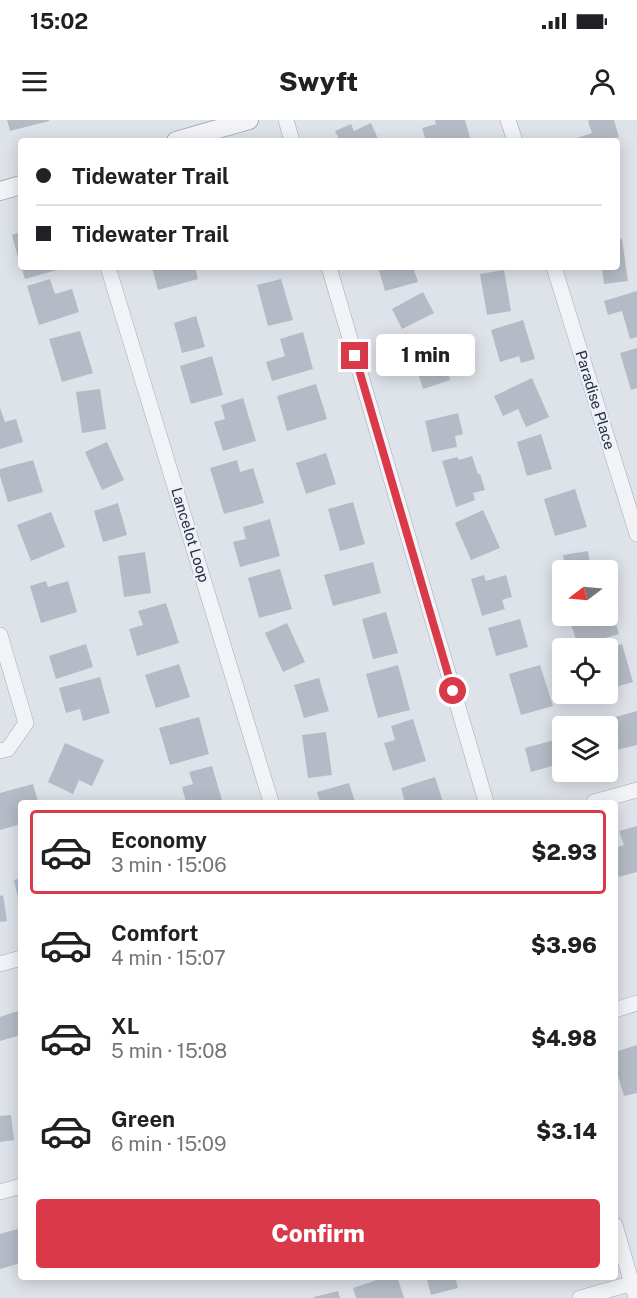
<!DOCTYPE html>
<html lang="en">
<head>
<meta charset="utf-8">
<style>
	:root { --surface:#fff; --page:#f2f2f2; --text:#202124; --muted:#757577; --line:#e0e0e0; --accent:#d93948 }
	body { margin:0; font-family:"Public Sans",sans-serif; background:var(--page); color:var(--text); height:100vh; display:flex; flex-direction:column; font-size:22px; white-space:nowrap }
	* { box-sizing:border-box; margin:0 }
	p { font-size:20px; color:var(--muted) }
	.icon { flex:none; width:33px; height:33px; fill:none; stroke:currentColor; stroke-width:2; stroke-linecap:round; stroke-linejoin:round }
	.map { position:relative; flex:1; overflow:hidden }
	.drawer { position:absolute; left:18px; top:680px; width:600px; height:480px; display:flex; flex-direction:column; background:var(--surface); border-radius:6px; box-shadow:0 3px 15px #0003 }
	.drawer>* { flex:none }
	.top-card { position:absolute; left:18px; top:18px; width:602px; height:132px; border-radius:6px; box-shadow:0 3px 15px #0003; display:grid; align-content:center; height:132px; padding:0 18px; background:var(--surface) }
	.needle { width:39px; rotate:254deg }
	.controls { position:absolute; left:552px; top:440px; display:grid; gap:12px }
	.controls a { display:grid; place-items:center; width:66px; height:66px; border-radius:6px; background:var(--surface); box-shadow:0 3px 15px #0003; font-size:30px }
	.end { position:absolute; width:27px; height:27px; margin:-14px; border:8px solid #d93948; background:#fff; box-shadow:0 0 0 3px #fff }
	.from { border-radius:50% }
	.bubble { position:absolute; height:42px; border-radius:6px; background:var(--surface); box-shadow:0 3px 15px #0003; font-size:20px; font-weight:800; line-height:42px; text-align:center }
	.top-card b { display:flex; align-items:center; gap:21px; height:57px; font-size:22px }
	.top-card b+b { border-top:2px solid var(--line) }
	.top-card i { width:15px; height:15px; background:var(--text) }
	ul { padding:10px 0 0; list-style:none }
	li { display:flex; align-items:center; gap:18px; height:84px; margin:0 12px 9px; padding:0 6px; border:3px solid transparent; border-radius:6px }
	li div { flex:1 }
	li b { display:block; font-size:22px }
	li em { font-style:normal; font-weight:800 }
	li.selected { border-color:var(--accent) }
	li>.icon { width:54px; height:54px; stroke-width:1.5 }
	.cta { display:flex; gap:12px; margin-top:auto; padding:12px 18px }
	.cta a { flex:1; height:69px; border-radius:6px; background:var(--accent); color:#fff; font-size:24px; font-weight:800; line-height:69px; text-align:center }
	.status { display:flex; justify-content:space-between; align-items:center; height:42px; padding:0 30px; background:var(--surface); direction:ltr }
	.status svg { height:16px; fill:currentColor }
	header { display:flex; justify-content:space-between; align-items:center; height:78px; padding:0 18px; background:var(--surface); font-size:27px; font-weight:800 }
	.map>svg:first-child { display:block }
</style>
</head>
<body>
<div class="status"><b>15:02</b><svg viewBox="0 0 49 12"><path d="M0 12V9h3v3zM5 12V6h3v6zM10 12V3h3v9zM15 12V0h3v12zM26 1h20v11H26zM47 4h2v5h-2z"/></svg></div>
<header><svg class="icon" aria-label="menu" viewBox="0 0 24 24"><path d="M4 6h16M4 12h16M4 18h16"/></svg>Swyft<svg class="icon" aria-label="person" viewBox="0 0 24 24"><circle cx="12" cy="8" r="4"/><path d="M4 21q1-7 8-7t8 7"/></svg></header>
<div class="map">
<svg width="637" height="1178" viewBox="0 0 637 1178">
	<rect width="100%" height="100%" fill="#dee2e9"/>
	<g fill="#b5bbc6">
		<path d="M7,0H49V1L10,11Z"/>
		<path d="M435,0H465L471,21H426L422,8L436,4Z"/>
		<path d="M590,0H614L619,17L608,21H568L592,13L588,1Z"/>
		<path d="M371,3L379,21H340L335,11L351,4L354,11Z"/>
		<path d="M21,112V145H20L12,115Z"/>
		<path d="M622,119L628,161L604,164L602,147H616V120Z"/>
		<path d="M21,147H64V148L25,159Z"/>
		<path d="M152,147H195L198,159L158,170Z"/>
		<path d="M378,147H413L418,162L385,171Z"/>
		<path d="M504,150L511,191L487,195L480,154Z"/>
		<path d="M50,159L55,174L72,169L79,192L39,205L27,166Z"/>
		<path d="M281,159L293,200L268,206L257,165Z"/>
		<path d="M637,171V217L630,219L622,191L608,195L604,181Z"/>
		<path d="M423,172L434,193L402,209L392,189Z"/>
		<path d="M196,196L205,227L182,233L174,203Z"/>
		<path d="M523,200L535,239L521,243L519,236L500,242L491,210Z"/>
		<path d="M80,211L93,253L62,262L49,219Z"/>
		<path d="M303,212L313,249L272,261L266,242L285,236L280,219Z"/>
		<path d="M455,226L459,241L446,245L450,260L423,269L414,239Z"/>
		<path d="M637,228V268L631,270L620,233Z"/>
		<path d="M212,236L223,275L191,284L180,246Z"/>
		<path d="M532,258L549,297L526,307L518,289L503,296L494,276Z"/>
		<path d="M316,264L327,299L287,311L277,276Z"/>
		<path d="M100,269L106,309L82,313L76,272Z"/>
		<path d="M243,278L256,321L223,331L214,302L225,299L221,285Z"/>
		<path d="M0,288L5,302L16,299L23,322L0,329Z"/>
		<path d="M458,293L463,314L455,316L457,327L432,332L425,301Z"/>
		<path d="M541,314L552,349L527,356L517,322Z"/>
		<path d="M107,322L124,360L102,370L85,332Z"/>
		<path d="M326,333L336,364L306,374L296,343Z"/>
		<path d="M472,336L478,354H480L485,370L473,373L475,380L456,387L442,341L457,337L459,340Z"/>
		<path d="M33,340L43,372L8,382L0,356V349Z"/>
		<path d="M237,340L240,352L253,348L264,383L224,394L210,348Z"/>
		<path d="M575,369L587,407L555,416L544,379Z"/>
		<path d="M353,382L365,424L340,431L328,389Z"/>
		<path d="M118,383L127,415L103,422L94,391Z"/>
		<path d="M483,390L500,428L471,440L455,403Z"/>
		<path d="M51,392L65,427L31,441L17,405Z"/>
		<path d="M270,399L280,436L240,447L233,422L246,419L243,407Z"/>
		<path d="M588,431L591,450H566L563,435Z"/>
		<path d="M145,432L151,473L124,477L118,436Z"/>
		<path d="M373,442L381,473L333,486L324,455Z"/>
		<path d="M280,449L292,489L259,498L248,458Z"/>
		<path d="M484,455L486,461L506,455L512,477L502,480L505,489L482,496L471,459Z"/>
		<path d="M46,461L48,467L68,461L77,492L41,503L30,466Z"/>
		<path d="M166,483L179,523L137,536L129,509L143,505L138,491Z"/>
		<path d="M610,485L619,514L578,526L568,495H608V486Z"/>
		<path d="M386,492L398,533L373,539L362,499Z"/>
		<path d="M520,499L528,527L496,536L488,508Z"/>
		<path d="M287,503L305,542L283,552L265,513Z"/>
		<path d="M86,524L93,547L56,559L49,536Z"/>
		<path d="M622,524L633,562L608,569V528Z"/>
		<path d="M179,544L190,577L156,588L145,555Z"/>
		<path d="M398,545L410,590L378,598L366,554Z"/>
		<path d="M540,545L553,586L521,595L509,554Z"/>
		<path d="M100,557L110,593L83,601L80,589L66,593L59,568Z"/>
		<path d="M319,558L329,591L304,598L294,565Z"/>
		<path d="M637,591V625L608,632V606H583Z"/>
		<path d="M199,597L209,634L170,645L159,608Z"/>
		<path d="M413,599L426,641L393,651L384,623L395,620L391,606Z"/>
		<path d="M326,612L332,655L308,658L302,615Z"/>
		<path d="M562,618V643L531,652L525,628Z"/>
		<path d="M65,623L104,640L92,666L79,660L73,674L48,662Z"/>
		<path d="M212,646L222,680L215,682H186L182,667L193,664L189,652Z"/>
		<path d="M435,657L443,682H405L401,668Z"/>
		<path d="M349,663L355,682H320L317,672Z"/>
		<path d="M33,664L38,682H21V704L0,710V673Z"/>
		<path d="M637,706V752L619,757L615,742V728L624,725L619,711Z"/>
		<path d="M21,758V786H20L14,760Z"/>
		<path d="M3,775L7,801L0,802V776Z"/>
		<path d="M21,890V915L0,921V897Z"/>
		<path d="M637,925V973L624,976L615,946V932Z"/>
		<path d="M11,995L14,1020L0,1022V996Z"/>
		<path d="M21,1108V1143L0,1149V1114Z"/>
		<path d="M389,1156H397L404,1178H356L353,1168Z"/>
		<path d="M426,1156H455L458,1168L431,1175Z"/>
		<path d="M338,1171L340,1178H314V1177Z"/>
	</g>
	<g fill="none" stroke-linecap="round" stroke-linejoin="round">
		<defs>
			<g id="minor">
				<path d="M286,0L292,21"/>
				<path d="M508,0L515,21"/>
				<path d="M108,147L271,682"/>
				<path d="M329,147L486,682"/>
				<path d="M554,147L637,414"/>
				<path d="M0,515L26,603L8,629L0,631"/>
				<path d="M594,682L637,670"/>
				<path d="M0,844L21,838"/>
				<path d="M615,890L637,883"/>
				<path d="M0,1072L21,1066"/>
				<path d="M615,1105L636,1178"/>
				<path d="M580,1178L637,1162"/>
			</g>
			<g id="tertiary">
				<path d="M176,21L249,0"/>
				<path d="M0,71L21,65"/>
			</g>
		</defs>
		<use href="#minor" stroke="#a3a9b3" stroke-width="16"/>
		<use href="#tertiary" stroke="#a3a9b3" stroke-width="20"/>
		<use href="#minor" stroke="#f2f3f7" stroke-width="15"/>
		<use href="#tertiary" stroke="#f2f3f7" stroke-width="18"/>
	</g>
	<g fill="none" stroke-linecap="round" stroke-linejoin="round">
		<path stroke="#d93948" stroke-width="8" d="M355,236L453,571"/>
	</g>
	<g text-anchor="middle" stroke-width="4.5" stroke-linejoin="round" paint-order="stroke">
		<g font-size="15" fill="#262f41" stroke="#eef1f7">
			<text transform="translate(595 280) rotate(73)" y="5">Paradise Place</text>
			<text transform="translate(190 415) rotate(73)" y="5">Lancelot Loop</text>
		</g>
	</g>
</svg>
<div class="controls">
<a><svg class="needle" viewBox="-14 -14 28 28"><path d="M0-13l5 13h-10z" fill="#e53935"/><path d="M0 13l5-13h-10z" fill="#757577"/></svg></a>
<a><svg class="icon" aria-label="locate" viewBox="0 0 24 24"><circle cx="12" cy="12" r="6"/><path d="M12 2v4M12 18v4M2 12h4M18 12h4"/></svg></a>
<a><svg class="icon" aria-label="layers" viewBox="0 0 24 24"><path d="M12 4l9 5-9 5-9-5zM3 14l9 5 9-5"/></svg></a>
</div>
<i class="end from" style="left:453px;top:571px"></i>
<i class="end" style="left:355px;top:236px"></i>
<div class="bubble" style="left:376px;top:214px;width:99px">1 min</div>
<div class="top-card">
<b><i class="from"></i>Tidewater Trail</b>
<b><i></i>Tidewater Trail</b>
</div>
<section class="drawer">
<ul>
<li class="selected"><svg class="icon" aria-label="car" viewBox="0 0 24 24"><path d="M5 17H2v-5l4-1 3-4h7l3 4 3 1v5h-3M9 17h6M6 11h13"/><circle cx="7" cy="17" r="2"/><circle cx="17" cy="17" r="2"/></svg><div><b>Economy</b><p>3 min · 15:06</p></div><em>$2.93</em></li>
<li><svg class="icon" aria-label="car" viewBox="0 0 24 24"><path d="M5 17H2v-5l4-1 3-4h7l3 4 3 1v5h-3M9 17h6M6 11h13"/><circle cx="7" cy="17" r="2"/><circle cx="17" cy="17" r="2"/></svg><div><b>Comfort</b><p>4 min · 15:07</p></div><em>$3.96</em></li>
<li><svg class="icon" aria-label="car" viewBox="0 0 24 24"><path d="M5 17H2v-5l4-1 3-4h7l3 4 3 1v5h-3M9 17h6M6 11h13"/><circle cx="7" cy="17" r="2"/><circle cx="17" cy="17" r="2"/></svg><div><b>XL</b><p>5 min · 15:08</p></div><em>$4.98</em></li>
<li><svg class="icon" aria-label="car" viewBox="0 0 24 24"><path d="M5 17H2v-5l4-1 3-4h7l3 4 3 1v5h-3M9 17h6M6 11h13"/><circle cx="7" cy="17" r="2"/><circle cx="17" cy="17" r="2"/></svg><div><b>Green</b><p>6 min · 15:09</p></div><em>$3.14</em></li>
</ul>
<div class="cta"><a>Confirm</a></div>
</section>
</div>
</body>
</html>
